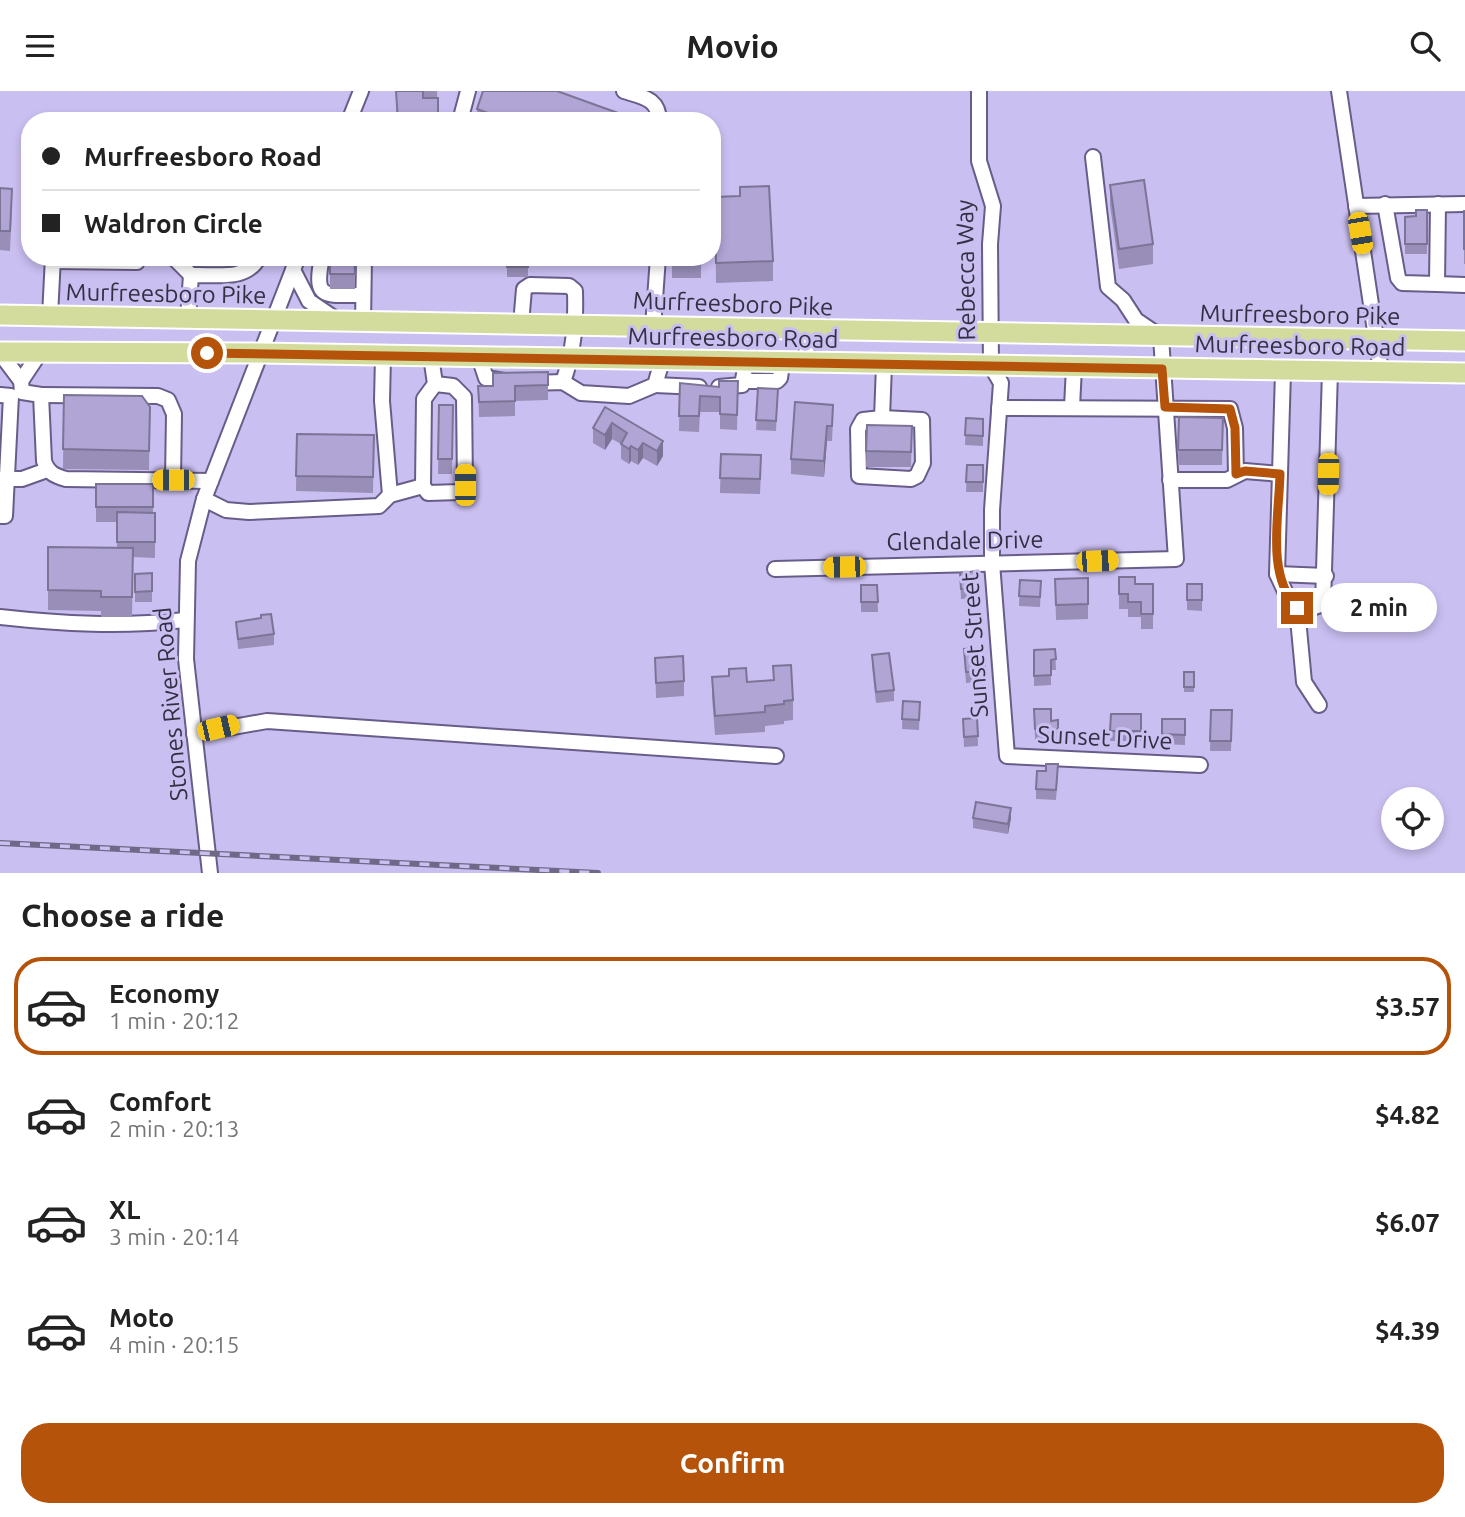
<!DOCTYPE html>
<html lang="en">
<head>
<meta charset="utf-8">
<style>
	:root { --surface:#fff; --page:#f2f2f2; --text:#222; --muted:#767676; --line:#e0e0e0; --accent:#b45309 }
	body { margin:0; font-family:Ubuntu,sans-serif; background:var(--page); color:var(--text); height:100vh; display:flex; flex-direction:column; font-size:26px; white-space:nowrap }
	* { box-sizing:border-box; margin:0 }
	p { font-size:23px; color:var(--muted) }
	.icon { flex:none; width:38px; height:38px; fill:none; stroke:currentColor; stroke-width:2; stroke-linecap:round; stroke-linejoin:round }
	.map { position:relative; height:782px; overflow:hidden }
	.details { display:flex; flex-direction:column; background:var(--surface); flex:1 }
	.details>* { flex:none }
	.hud { position:absolute; left:21px; top:21px; width:700px; height:154px; border-radius:28px; box-shadow:0 4px 10px #0003; display:grid; align-content:center; height:154px; padding:0 21px; background:var(--surface) }
	.buttons { position:absolute; left:1381px; top:696px; display:grid; gap:14px }
	.buttons a { display:grid; place-items:center; width:63px; height:63px; border-radius:50%; background:var(--surface); box-shadow:0 4px 10px #0003; font-size:35px }
	.end { position:absolute; width:32px; height:32px; margin:-16px; border:9px solid #b45309; background:#fff; box-shadow:0 0 0 4px #fff }
	.from { border-radius:50% }
	.bubble { position:absolute; height:49px; border-radius:24px; background:var(--surface); box-shadow:0 4px 10px #0003; font-size:23px; font-weight:600; line-height:49px; text-align:center }
	.car { position:absolute; width:21px; height:42px; margin:-21px -10px; border-radius:9px; box-shadow:0 0 5px 2px #0007; background:linear-gradient(#f5c518 24%,#345 0 40%,#f5c518 0 76%,#345 0 86%,#f5c518 0) }
	.hud b { display:flex; align-items:center; gap:24px; height:66px; font-size:26px }
	.hud b+b { border-top:2px solid var(--line) }
	.hud i { width:18px; height:18px; background:var(--text) }
	ul { padding:0; list-style:none }
	li { display:flex; align-items:center; gap:21px; height:98px; margin:0 14px 10px; padding:0 7px; border:4px solid transparent; border-radius:28px }
	li div { flex:1 }
	li b { display:block; font-size:26px }
	li em { font-style:normal; font-weight:600 }
	li.current { border-color:var(--accent) }
	li>.icon { width:63px; height:63px; stroke-width:1.5 }
	h2 { padding:0 21px; font-size:32px; line-height:84px }
	.button { display:flex; gap:14px; margin-top:auto; padding:14px 21px }
	.button a { flex:1; height:80px; border-radius:28px; background:var(--accent); color:#fff; font-size:28px; font-weight:600; line-height:80px; text-align:center }
	header { display:flex; justify-content:space-between; align-items:center; height:91px; padding:0 21px; background:var(--surface); font-size:32px; font-weight:600 }
	.map>svg:first-child { display:block }
</style>
</head>
<body>
<header><svg class="icon" aria-label="menu" viewBox="0 0 24 24"><path d="M4 6h16M4 12h16M4 18h16"/></svg>Movio<svg class="icon" aria-label="search" viewBox="0 0 24 24"><circle cx="10" cy="10" r="6"/><path d="M15 15l6 6"/></svg></header>
<div class="map">
<svg width="1465" height="782" viewBox="0 0 1465 782">
	<rect width="100%" height="100%" fill="#cabff1"/>
	<g fill="none" stroke-linecap="round" stroke-linejoin="round">
		<defs>
			<g id="minor">
				<path d="M624,0C642,6 659,7 659,30"/>
				<path d="M979,0V70L993,115L990,153L991,275L1001,292L992,419V472L1007,665L1200,674"/>
				<path d="M1339,0L1381,280"/>
				<path d="M349,30L361,0"/>
				<path d="M460,30L468,0"/>
				<path d="M1385,113L1398,187L1402,192L1437,193L1438,113"/>
				<path d="M1356,115L1465,113"/>
				<path d="M173,166L191,184"/>
				<path d="M322,166C313,211 325,203 363,204"/>
				<path d="M53,170L137,171V166"/>
				<path d="M293,179L309,210L337,229"/>
				<path d="M1437,193L1465,194"/>
				<path d="M50,225L53,166"/>
				<path d="M188,228L191,184C216,183 246,191 259,166"/>
				<path d="M363,232L364,166"/>
				<path d="M521,233L524,198L530,194L569,195L575,200C576,232 574,260 563,291"/>
				<path d="M653,236L658,166"/>
				<path d="M806,240L807,273"/>
				<path d="M0,262L21,290L22,301L41,304L44,370C48,382 55,385 66,388L211,390"/>
				<path d="M383,265L382,310L390,404"/>
				<path d="M479,266L486,287L511,291"/>
				<path d="M1283,281L1277,483L1289,509L1301,521L1323,513L1330,280"/>
				<path d="M21,290L41,260"/>
				<path d="M744,290H777L780,287L782,273"/>
				<path d="M531,292L563,291L581,302L629,305L655,294L662,270"/>
				<path d="M655,294L699,296"/>
				<path d="M719,296L742,294L746,272"/>
				<path d="M0,304L11,305L5,425H0"/>
				<path d="M41,304L158,305L168,309L174,323L173,389"/>
				<path d="M1072,316L1074,276"/>
				<path d="M999,317L1230,318L1235,337L1236,383"/>
				<path d="M882,327L922,329L923,372L917,385L911,388L859,385L858,338L863,329Z"/>
				<path d="M882,327L884,274"/>
				<path d="M0,388H22L47,379"/>
				<path d="M1170,389H1227L1245,380L1280,383"/>
				<path d="M423,395L428,402L460,401L465,394L464,306L453,295L435,293"/>
				<path d="M204,408L226,419L249,421L379,415L390,404L423,395L424,308L435,293L431,265"/>
				<path d="M775,478L1176,468L1161,246L1136,229L1123,209L1108,196L1093,66"/>
				<path d="M1277,483L1326,485"/>
				<path d="M1297,517L1304,591L1319,614"/>
				<path d="M0,526C63,533 122,536 185,529"/>
				<path d="M194,643L267,630L776,665"/>
				<path d="M210,782L186,568L188,470L204,408L298,166"/>
			</g>
			<g id="major">
				<path d="M0,224L1465,250"/>
				<path d="M0,261L261,262L1465,282"/>
			</g>
		</defs>
		<use href="#minor" stroke="#685d89" stroke-width="18"/>
		<use href="#major" stroke="#fff" stroke-width="23"/>
		<use href="#minor" stroke="#fff" stroke-width="14"/>
		<use href="#major" stroke="#d3db9d" stroke-width="19"/>
		<defs>
			<path id="rail" d="M0,752L598,782"/>
		</defs>
		<use href="#rail" stroke="#6f6887" stroke-width="6"/>
		<use href="#rail" stroke="#cabff1" stroke-width="3.5" stroke-dasharray="10" stroke-linecap="butt"/>
	</g>
	<g fill="#988eb8">
		<path d="M396,0H437L438,30H397Z"/>
		<path d="M477,18L629,30H477Z"/>
		<path d="M1110,94L1153,153V173L1119,178L1110,114Z"/>
		<path d="M0,97L12,118L10,160L0,159Z"/>
		<path d="M740,105L773,170V190L716,192L715,106Z"/>
		<path d="M1427,119V163H1405V126L1416,125Z"/>
		<rect x="1464" y="120" width="1" height="53"/>
		<path d="M182,166H244V167L182,168Z"/>
		<path d="M330,166H354L355,198H330Z"/>
		<path d="M412,166H441V169L412,170Z"/>
		<rect x="507" y="166" width="21" height="20"/>
		<rect x="672" y="166" width="29" height="21"/>
		<path d="M548,281V309L515,310V325L479,326L478,295H493Z"/>
		<path d="M738,290L737,339L720,338V321H700L699,341L679,340L680,292L719,296Z"/>
		<path d="M758,297L778,298L776,340L756,339Z"/>
		<path d="M64,304L150,316L149,379L63,378Z"/>
		<path d="M439,314H453L452,383H438Z"/>
		<path d="M605,316L663,365L657,375L643,367L638,374L631,370L629,373L621,368V353L612,348L605,359L593,352V337Z"/>
		<path d="M1179,326L1223,327L1222,374H1178Z"/>
		<path d="M966,327L983,328V355L965,354Z"/>
		<path d="M833,329L832,350H827L824,386L791,383V368Z"/>
		<path d="M867,334L912,335L911,376H866Z"/>
		<path d="M297,343L374,344L373,402L296,400Z"/>
		<path d="M721,363L761,379L760,403L720,402Z"/>
		<path d="M967,374H983V401H966Z"/>
		<path d="M96,393H153V422H155V467L133,466L132,526H101V520L48,519V456L117,457V431H96Z"/>
		<path d="M152,482V511H135V483Z"/>
		<path d="M960,482L978,497V507L961,508Z"/>
		<path d="M1119,486L1135,493H1153V538H1141V526H1128V518H1119Z"/>
		<path d="M1088,487V528L1056,529L1055,488Z"/>
		<path d="M1020,489L1041,490L1040,516L1019,515Z"/>
		<path d="M1187,493H1202V520L1187,519Z"/>
		<path d="M861,494H877L878,521H861Z"/>
		<path d="M236,531L274,543V554L238,558Z"/>
		<path d="M964,558L980,565L985,580V590L966,592Z"/>
		<path d="M1055,558L1056,579H1051V594L1034,595V559Z"/>
		<path d="M872,564L894,599V610L876,612L872,574Z"/>
		<path d="M655,567L684,590V605L656,607Z"/>
		<path d="M773,575L793,609V629L784,630V633L765,635V641L715,644L712,606V586L747,591L773,589Z"/>
		<rect x="1184" y="581" width="10" height="20"/>
		<path d="M903,610L920,611L919,639L902,638Z"/>
		<path d="M1034,618L1051,630L1058,629V648H1035Z"/>
		<path d="M1211,619H1232L1231,660H1210Z"/>
		<path d="M1111,623H1141V650H1110Z"/>
		<path d="M977,627L978,655L964,656L963,628Z"/>
		<path d="M1162,628H1185V654L1162,653Z"/>
		<path d="M1046,680L1058,683L1056,709L1036,708V698Z"/>
		<path d="M973,727H1011L1008,743L973,737Z"/>
	</g>
	<g fill="#7c7496">
		<path d="M612,332V348L605,359V344Z"/>
		<path d="M827,335V350L824,386V370Z"/>
		<path d="M663,350V365L657,375V360Z"/>
		<path d="M643,352V367L638,374V359Z"/>
		<path d="M631,355V370L629,373V358Z"/>
		<path d="M1011,717V727L1008,743V733Z"/>
	</g>
	<g fill="#b1a5d6" stroke="#7c7496" stroke-width="2">
		<path d="M396,0H423V7H438V30H427V22H423V30H398Z"/>
		<path d="M483,0H557L629,26L628,30H509L477,18Z"/>
		<path d="M1144,89L1153,153L1119,158L1110,94Z"/>
		<path d="M769,95L773,170L716,172L715,106L740,105V96Z"/>
		<path d="M0,97L12,98L10,140H0Z"/>
		<path d="M1416,119H1427V153H1405V126L1416,125Z"/>
		<rect x="1464" y="120" width="1" height="38"/>
		<path d="M330,166H354L355,183H330Z"/>
		<rect x="507" y="166" width="21" height="10"/>
		<rect x="672" y="166" width="29" height="6"/>
		<path d="M548,281V294L515,295V310L479,311L478,295H493V282Z"/>
		<path d="M719,290H738L737,324L720,323V306L700,305L699,325H679L680,292L719,296Z"/>
		<path d="M758,297L778,298L776,330L756,329Z"/>
		<path d="M64,304L142,305L150,316L149,360L63,358Z"/>
		<path d="M795,311L833,314L832,335H827L824,370L791,368Z"/>
		<path d="M439,314H453L452,368H438Z"/>
		<path d="M605,316L663,350L657,360L643,352L638,359L631,355L629,358L621,353L627,342L612,332L605,344L593,337Z"/>
		<path d="M1179,326L1223,327L1222,359H1178Z"/>
		<path d="M966,327L983,328V345L965,344Z"/>
		<path d="M867,334L912,335L911,361L866,360Z"/>
		<path d="M297,343L374,344L373,386L296,385Z"/>
		<path d="M721,363L761,364L760,388L720,387Z"/>
		<path d="M967,374H983V391H966Z"/>
		<rect x="96" y="393" width="57" height="23"/>
		<path d="M117,421L155,422V451H117Z"/>
		<path d="M48,456L133,457L132,506H101V500L48,499Z"/>
		<path d="M977,480L978,497L961,498L960,482Z"/>
		<path d="M152,482V500L135,501V483Z"/>
		<path d="M1119,486H1135V493H1153V523H1141V511H1128V503H1119Z"/>
		<path d="M1088,487V513L1056,514L1055,488Z"/>
		<path d="M1020,489L1041,490L1040,506L1019,505Z"/>
		<rect x="1187" y="493" width="15" height="16"/>
		<path d="M861,494H877L878,511H861Z"/>
		<path d="M271,523L274,543L238,548L236,531L261,527V524Z"/>
		<path d="M979,557L980,565H984L985,580L966,581L964,558Z"/>
		<path d="M1055,558L1056,568L1051,569V584L1034,585V559Z"/>
		<path d="M889,562L894,599L876,601L872,564Z"/>
		<path d="M683,565L684,590L656,592L655,567Z"/>
		<path d="M791,574L793,609L784,610V613L765,615V621L715,625L712,586L729,585V578L746,577L747,591L774,589L773,575Z"/>
		<rect x="1184" y="581" width="10" height="15"/>
		<path d="M903,610L920,611L919,629L902,628Z"/>
		<path d="M1034,618H1051V630L1058,629V638H1035Z"/>
		<path d="M1211,619H1232L1231,650H1210Z"/>
		<path d="M1111,623H1141V640H1110Z"/>
		<path d="M977,627L978,645L964,646L963,628Z"/>
		<path d="M1162,628H1185V644L1162,643Z"/>
		<path d="M1046,673H1058L1056,699L1036,698L1037,680H1046Z"/>
		<path d="M976,711L1011,717L1008,733L973,727Z"/>
	</g>
	<g fill="none" stroke-linecap="round" stroke-linejoin="round">
		<path stroke="#b45309" stroke-width="9" d="M207,262L1162,278L1165,316L1230,318L1235,337L1236,383L1245,380L1280,383C1279,426 1266,483 1297,517"/>
	</g>
	<g text-anchor="middle" stroke-width="6" stroke-linejoin="round" paint-order="stroke">
		<g font-size="24" fill="#342f43" stroke="#cabff1">
			<text transform="translate(966 179) rotate(-91)" y="8">Rebecca Way</text>
			<text transform="translate(166 203) rotate(1)" y="8">Murfreesboro Pike</text>
			<text transform="translate(733 213) rotate(2)" y="8">Murfreesboro Pike</text>
			<text transform="translate(1300 224) rotate(1)" y="8">Murfreesboro Pike</text>
			<text transform="translate(733 247) rotate(1)" y="8">Murfreesboro Road</text>
			<text transform="translate(1300 255) rotate(1)" y="8">Murfreesboro Road</text>
			<text transform="translate(965 450) rotate(-1)" y="8">Glendale Drive</text>
			<text transform="translate(975 554) rotate(-94)" y="8">Sunset Street</text>
			<text transform="translate(171 613) rotate(-95)" y="8">Stones River Road</text>
			<text transform="translate(1105 647) rotate(3)" y="8">Sunset Drive</text>
		</g>
	</g>
</svg>
<div class="buttons">
<a><svg class="icon" aria-label="locate" viewBox="0 0 24 24"><circle cx="12" cy="12" r="6"/><path d="M12 2v4M12 18v4M2 12h4M18 12h4"/></svg></a>
</div>
<i class="end from" style="left:207px;top:262px"></i>
<i class="end" style="left:1297px;top:517px"></i>
<div class="bubble" style="left:1321px;top:492px;width:116px">2 min</div>
<i class="car" style="left:1360px;top:142px;rotate:170deg"></i>
<i class="car" style="left:1328px;top:383px;rotate:181deg"></i>
<i class="car" style="left:173px;top:389px;rotate:270deg"></i>
<i class="car" style="left:465px;top:394px;rotate:0deg"></i>
<i class="car" style="left:1097px;top:470px;rotate:88deg"></i>
<i class="car" style="left:844px;top:476px;rotate:269deg"></i>
<i class="car" style="left:218px;top:637px;rotate:77deg"></i>
<div class="hud">
<b><i class="from"></i>Murfreesboro Road</b>
<b><i></i>Waldron Circle</b>
</div>
</div>
<section class="details">
<h2>Choose a ride</h2>
<ul>
<li class="current"><svg class="icon" aria-label="car" viewBox="0 0 24 24"><path d="M5 17H2v-5l4-1 3-4h7l3 4 3 1v5h-3M9 17h6M6 11h13"/><circle cx="7" cy="17" r="2"/><circle cx="17" cy="17" r="2"/></svg><div><b>Economy</b><p>1 min · 20:12</p></div><em>$3.57</em></li>
<li><svg class="icon" aria-label="car" viewBox="0 0 24 24"><path d="M5 17H2v-5l4-1 3-4h7l3 4 3 1v5h-3M9 17h6M6 11h13"/><circle cx="7" cy="17" r="2"/><circle cx="17" cy="17" r="2"/></svg><div><b>Comfort</b><p>2 min · 20:13</p></div><em>$4.82</em></li>
<li><svg class="icon" aria-label="car" viewBox="0 0 24 24"><path d="M5 17H2v-5l4-1 3-4h7l3 4 3 1v5h-3M9 17h6M6 11h13"/><circle cx="7" cy="17" r="2"/><circle cx="17" cy="17" r="2"/></svg><div><b>XL</b><p>3 min · 20:14</p></div><em>$6.07</em></li>
<li><svg class="icon" aria-label="car" viewBox="0 0 24 24"><path d="M5 17H2v-5l4-1 3-4h7l3 4 3 1v5h-3M9 17h6M6 11h13"/><circle cx="7" cy="17" r="2"/><circle cx="17" cy="17" r="2"/></svg><div><b>Moto</b><p>4 min · 20:15</p></div><em>$4.39</em></li>
</ul>
<div class="button"><a>Confirm</a></div>
</section>
</body>
</html>
